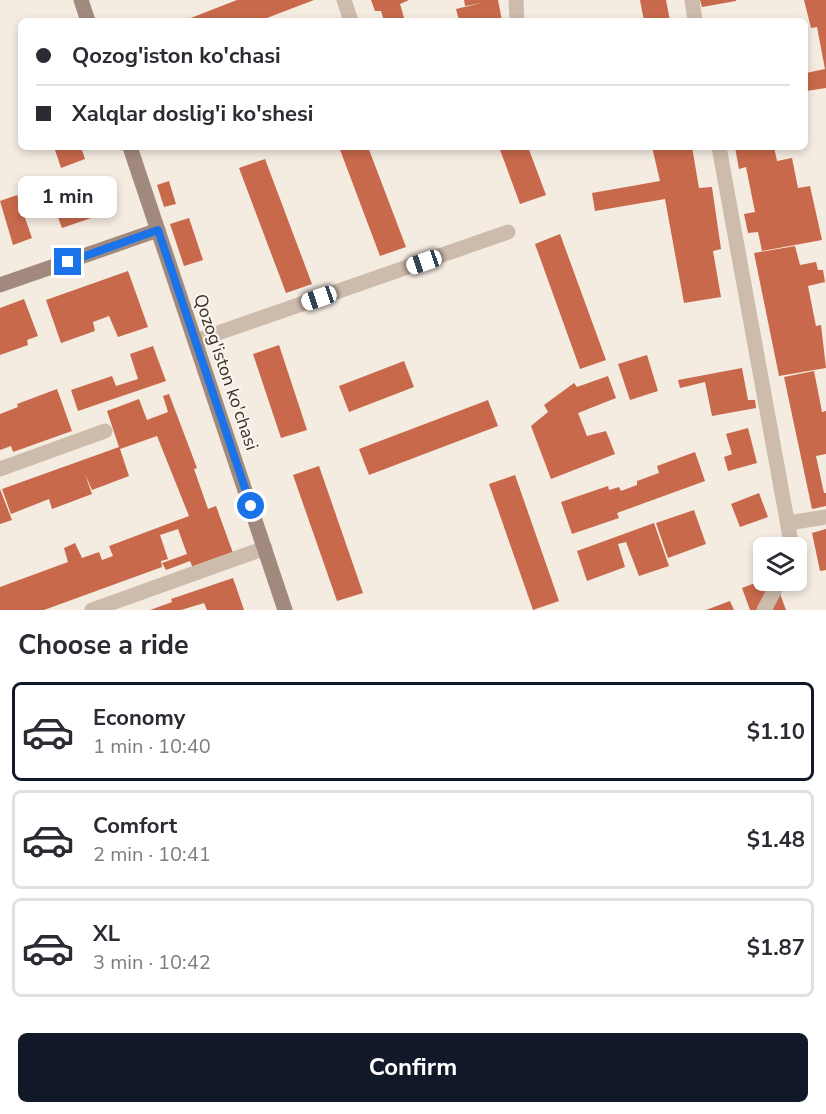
<!DOCTYPE html>
<html lang="en">
<head>
<meta charset="utf-8">
<style>
	:root { --surface:#fff; --page:#f7f7f7; --text:#2b2b33; --muted:#7c7c81; --line:#e1e1e2; --accent:#111827 }
	body { margin:0; font-family:"Nunito Sans",sans-serif; background:var(--page); color:var(--text); height:100vh; display:flex; flex-direction:column; font-size:22px; white-space:nowrap }
	* { box-sizing:border-box; margin:0 }
	p { font-size:20px; color:var(--muted) }
	.icon { flex:none; width:33px; height:33px; fill:none; stroke:currentColor; stroke-width:2; stroke-linecap:round; stroke-linejoin:round }
	.map { position:relative; height:610px; overflow:hidden }
	.side { display:flex; flex-direction:column; background:var(--surface); flex:1 }
	.side>* { flex:none }
	.guide { position:absolute; left:18px; top:18px; width:790px; height:132px; border-radius:9px; box-shadow:0 3px 9px #0003; display:grid; align-content:center; height:132px; padding:0 18px; background:var(--surface) }
	.fabs { position:absolute; left:753px; top:537px; display:grid; gap:12px }
	.fabs a { display:grid; place-items:center; width:54px; height:54px; border-radius:9px; background:var(--surface); box-shadow:0 3px 9px #0003; font-size:30px }
	.end { position:absolute; width:27px; height:27px; margin:-14px; border:8px solid #1a73e8; background:#fff; box-shadow:0 0 0 3px #fff }
	.from { border-radius:50% }
	.bubble { position:absolute; height:42px; border-radius:9px; background:var(--surface); box-shadow:0 3px 9px #0003; font-size:20px; font-weight:700; line-height:42px; text-align:center }
	.car { position:absolute; width:18px; height:36px; margin:-18px -9px; border-radius:8px; box-shadow:0 0 4px 2px #0007; background:linear-gradient(#fff 24%,#345 0 40%,#fff 0 76%,#345 0 86%,#fff 0) }
	.guide b { display:flex; align-items:center; gap:21px; height:57px; font-size:22px }
	.guide b+b { border-top:2px solid var(--line) }
	.guide i { width:15px; height:15px; background:var(--text) }
	ul { padding:0; list-style:none }
	li { display:flex; align-items:center; gap:18px; height:99px; margin:0 12px 9px; padding:0 6px; border:3px solid var(--line); border-radius:9px }
	li div { flex:1 }
	li b { display:block; font-size:22px }
	li em { font-style:normal; font-weight:700 }
	li.active { border-color:var(--accent) }
	li>.icon { width:54px; height:54px; stroke-width:1.5 }
	h2 { padding:0 18px; font-size:27px; line-height:72px }
	.button { display:flex; gap:12px; margin-top:auto; padding:12px 18px }
	.button a { flex:1; height:69px; border-radius:9px; background:var(--accent); color:#fff; font-size:24px; font-weight:700; line-height:69px; text-align:center }
	.map>svg:first-child { display:block }
</style>
</head>
<body>
<div class="map">
<svg width="826" height="610" viewBox="0 0 826 610">
	<rect width="100%" height="100%" fill="#f4ebe1"/>
	<g fill="#c8694b">
		<path d="M237,0H314L259,21H183Z"/>
		<path d="M371,0H409L400,4L405,21H384L381,11H375Z"/>
		<path d="M464,0H498L502,21L459,20L456,9L481,3L465,6Z"/>
		<path d="M640,0H666L670,21H644Z"/>
		<path d="M700,0H736V1L702,7Z"/>
		<path d="M804,0H826V88L806,91V73L825,69L817,27L811,28Z"/>
		<path d="M54,147H81L85,159L61,168Z"/>
		<path d="M339,147H368L406,247L380,256Z"/>
		<path d="M499,147H528L546,195L520,204Z"/>
		<path d="M652,147H692L699,188L712,187L721,249L713,251L721,297L684,303L665,199L595,211L592,193L660,181Z"/>
		<path d="M735,147H774L777,161L792,158L798,188L810,186L822,240L762,251L758,232L748,233L744,214L755,212L746,167L739,169Z"/>
		<path d="M265,159L312,284L286,293L239,168Z"/>
		<path d="M169,181L176,204L164,207L157,185Z"/>
		<path d="M87,192L92,205L99,203L103,214L62,228L53,204Z"/>
		<path d="M17,195L32,238L13,245L0,201Z"/>
		<path d="M189,218L203,260L184,266L170,224Z"/>
		<path d="M560,234L606,360L580,369L535,244Z"/>
		<path d="M795,246L800,265L816,262L818,270H823L825,282L808,286L816,326L821,325L826,368L779,376L754,253Z"/>
		<path d="M128,271L148,327L118,337L109,316L93,322L95,331L61,343L46,300Z"/>
		<path d="M24,299L38,336L27,340L28,345L0,355V308Z"/>
		<path d="M279,345L307,430L281,438L253,354Z"/>
		<path d="M153,346L166,381L78,411L71,390L112,376L116,386L138,379L130,354Z"/>
		<path d="M647,355L658,391L630,400L618,364Z"/>
		<path d="M404,361L414,387L349,412L339,386Z"/>
		<path d="M742,368L748,400H755L756,408L712,416L705,382L680,388L678,380Z"/>
		<path d="M814,371L822,412L826,411V454L816,456L824,493H826V506L812,509L784,377Z"/>
		<path d="M608,376L616,398L578,413L587,436L606,431L615,454L551,479L531,426L548,412L544,405L574,383L577,387Z"/>
		<path d="M57,389L72,431L13,452L11,446L0,450V414L18,407L17,404Z"/>
		<path d="M169,394L197,468L194,469L208,509L216,506L233,553L193,568L190,561L166,570L162,563L187,554L178,529L160,535L168,559L161,561L162,567L44,610H0V587L68,562L64,548L75,543L82,558L99,552L102,560L113,556L109,546L189,516L157,436L120,449L129,476L92,490L85,474L92,494L52,509L49,499L11,514L2,489L119,447L107,411L139,399L147,420L168,412L163,396Z"/>
		<path d="M488,400L498,426L369,475L359,449Z"/>
		<path d="M748,428L757,463L728,471L724,457L732,454L726,434Z"/>
		<path d="M695,452L705,481L617,513L619,518L572,534L561,502L608,486L609,490L619,487L621,491L637,485V481L659,473L657,466Z"/>
		<path d="M319,466L363,593L337,601L293,475Z"/>
		<path d="M515,475L559,601L533,610L489,484Z"/>
		<path d="M0,489L12,520L0,524Z"/>
		<path d="M759,493L768,517L740,527L731,504Z"/>
		<path d="M694,510L706,544L668,558L656,523Z"/>
		<path d="M654,523L669,566L639,576L626,542L618,544L625,567L587,581L577,551Z"/>
		<path d="M826,529V570L820,571L812,533Z"/>
		<path d="M233,578L244,610H207L204,603L181,610H150L172,602L171,599Z"/>
		<path d="M763,580H775L786,610H750L742,588Z"/>
		<path d="M730,601L734,610H706Z"/>
	</g>
	<g fill="none" stroke-linecap="round" stroke-linejoin="round">
		<g stroke="#cdbbac" stroke-width="15">
			<path d="M344,0L351,21"/>
			<path d="M516,0L517,21"/>
			<path d="M692,0L695,21"/>
			<path d="M719,147L792,548"/>
			<path d="M195,341L508,232"/>
			<path d="M0,469L105,431"/>
			<path d="M788,523L826,517"/>
			<path d="M92,610L265,548"/>
			<path d="M764,610L780,580"/>
		</g>
		<g stroke="#a18a7d" stroke-width="15">
			<path d="M81,0L88,21"/>
			<path d="M130,147L285,610"/>
			<path d="M0,285L158,230"/>
		</g>
	</g>
	<g fill="none" stroke-linecap="round" stroke-linejoin="round">
		<path stroke="#1a73e8" stroke-width="8" d="M68,262L158,230L251,506"/>
	</g>
	<g text-anchor="middle" stroke-width="4.5" stroke-linejoin="round" paint-order="stroke">
		<g font-size="18" fill="#3b302b" stroke="#fbf5ee">
			<text transform="translate(226 372) rotate(71)" y="6">Qozog'iston ko'chasi</text>
		</g>
	</g>
</svg>
<div class="fabs">
<a><svg class="icon" aria-label="layers" viewBox="0 0 24 24"><path d="M12 4l9 5-9 5-9-5zM3 14l9 5 9-5"/></svg></a>
</div>
<i class="end from" style="left:251px;top:506px"></i>
<i class="end" style="left:68px;top:262px"></i>
<div class="bubble" style="left:18px;top:176px;width:99px">1 min</div>
<i class="car" style="left:424px;top:262px;rotate:251deg"></i>
<i class="car" style="left:319px;top:298px;rotate:251deg"></i>
<div class="guide">
<b><i class="from"></i>Qozog'iston ko'chasi</b>
<b><i></i>Xalqlar doslig'i ko'shesi</b>
</div>
</div>
<section class="side">
<h2>Choose a ride</h2>
<ul>
<li class="active"><svg class="icon" aria-label="car" viewBox="0 0 24 24"><path d="M5 17H2v-5l4-1 3-4h7l3 4 3 1v5h-3M9 17h6M6 11h13"/><circle cx="7" cy="17" r="2"/><circle cx="17" cy="17" r="2"/></svg><div><b>Economy</b><p>1 min · 10:40</p></div><em>$1.10</em></li>
<li><svg class="icon" aria-label="car" viewBox="0 0 24 24"><path d="M5 17H2v-5l4-1 3-4h7l3 4 3 1v5h-3M9 17h6M6 11h13"/><circle cx="7" cy="17" r="2"/><circle cx="17" cy="17" r="2"/></svg><div><b>Comfort</b><p>2 min · 10:41</p></div><em>$1.48</em></li>
<li><svg class="icon" aria-label="car" viewBox="0 0 24 24"><path d="M5 17H2v-5l4-1 3-4h7l3 4 3 1v5h-3M9 17h6M6 11h13"/><circle cx="7" cy="17" r="2"/><circle cx="17" cy="17" r="2"/></svg><div><b>XL</b><p>3 min · 10:42</p></div><em>$1.87</em></li>
</ul>
<div class="button"><a>Confirm</a></div>
</section>
</body>
</html>
